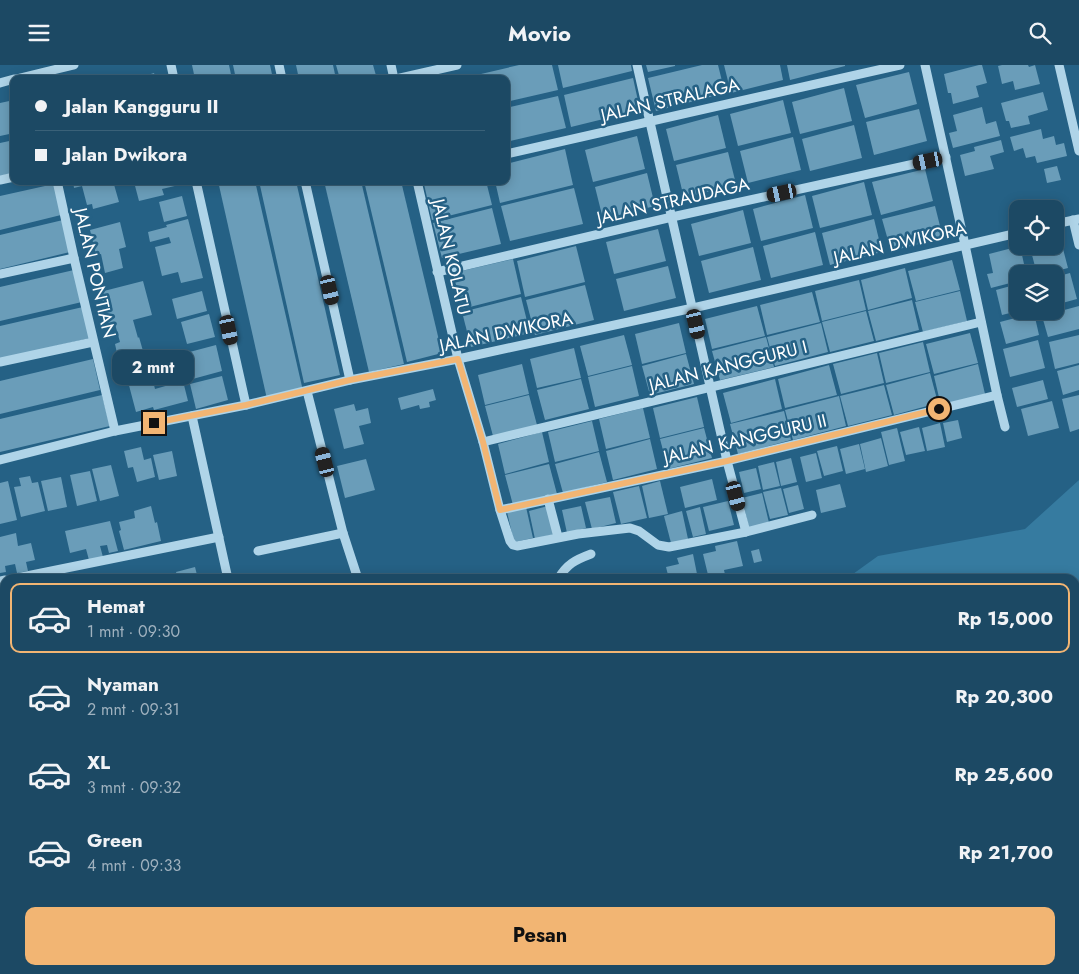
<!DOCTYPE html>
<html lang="id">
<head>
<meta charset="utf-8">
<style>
	:root { --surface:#1c4964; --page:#25506a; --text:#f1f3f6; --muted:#a0b2bf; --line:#3a6178; --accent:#f2b573 }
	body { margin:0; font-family:Jost,sans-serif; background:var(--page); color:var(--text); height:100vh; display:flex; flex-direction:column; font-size:19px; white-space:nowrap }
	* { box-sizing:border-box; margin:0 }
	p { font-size:16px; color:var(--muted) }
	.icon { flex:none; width:28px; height:28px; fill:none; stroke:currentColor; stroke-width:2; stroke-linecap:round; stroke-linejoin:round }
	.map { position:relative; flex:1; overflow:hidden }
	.sheet { position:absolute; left:0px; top:509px; width:1080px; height:401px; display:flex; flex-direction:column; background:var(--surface); border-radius:15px 15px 0 0; box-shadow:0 2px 12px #0003,0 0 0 1px var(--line) }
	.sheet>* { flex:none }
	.hud { position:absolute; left:10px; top:10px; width:500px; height:110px; border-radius:10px; box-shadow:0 2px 12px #0003,0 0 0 1px var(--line); display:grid; align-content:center; height:110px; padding:0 25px; background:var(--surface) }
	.fabs { position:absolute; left:1009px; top:135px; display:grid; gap:10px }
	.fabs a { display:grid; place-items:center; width:55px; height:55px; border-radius:10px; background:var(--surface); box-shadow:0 2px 12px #0003,0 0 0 1px var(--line); font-size:25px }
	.end { position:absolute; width:22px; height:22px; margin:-11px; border:6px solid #f2b573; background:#111; box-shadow:0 0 0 2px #111 }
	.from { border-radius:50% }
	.bubble { position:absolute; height:35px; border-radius:10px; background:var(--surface); box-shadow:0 2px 12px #0003,0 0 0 1px var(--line); font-size:16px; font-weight:700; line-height:35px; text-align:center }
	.car { position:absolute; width:15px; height:30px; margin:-15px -8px; border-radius:6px; box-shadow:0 0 4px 1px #0007; background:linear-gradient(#222 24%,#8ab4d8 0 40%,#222 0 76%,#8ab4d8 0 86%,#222 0) }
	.hud b { display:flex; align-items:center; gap:18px; height:48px; font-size:19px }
	.hud b+b { border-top:1px solid var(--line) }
	.hud i { width:12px; height:12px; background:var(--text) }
	ul { padding:9px 0 0; list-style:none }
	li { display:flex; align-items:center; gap:15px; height:70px; margin:0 10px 8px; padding:0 15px; border:2px solid transparent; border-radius:10px }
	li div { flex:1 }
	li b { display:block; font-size:19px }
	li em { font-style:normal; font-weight:700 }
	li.on { border-color:var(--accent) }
	li>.icon { width:45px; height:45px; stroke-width:1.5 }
	.cta { display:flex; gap:10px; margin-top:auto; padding:10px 25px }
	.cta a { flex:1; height:58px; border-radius:10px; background:var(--accent); color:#111; font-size:20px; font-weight:700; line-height:58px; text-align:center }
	header { display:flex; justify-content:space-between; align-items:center; height:65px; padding:0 25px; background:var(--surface); font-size:22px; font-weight:700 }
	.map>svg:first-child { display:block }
</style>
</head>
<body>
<header><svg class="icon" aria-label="menu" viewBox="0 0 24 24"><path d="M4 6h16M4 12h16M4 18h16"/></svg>Movio<svg class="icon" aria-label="search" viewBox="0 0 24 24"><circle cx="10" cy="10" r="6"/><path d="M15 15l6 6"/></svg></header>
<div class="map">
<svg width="1079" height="909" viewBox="0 0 1079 909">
	<rect width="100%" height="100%" fill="#256185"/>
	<g fill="#367ba0">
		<path d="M1079,415V800L1075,807V514H846L878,491L1025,464Z"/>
		<path d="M239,905H1017L1015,909H240Z"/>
	</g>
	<g fill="#6a9db9">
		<path d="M192,0H229L232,14H195Z"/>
		<path d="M233,0H270L273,14H236Z"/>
		<path d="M296,0H333L336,14H299Z"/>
		<path d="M336,0H373L377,14H340Z"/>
		<path d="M519,0H552L558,25L506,37V14H483L481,9Z"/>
		<path d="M558,0H631L632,6L563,23Z"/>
		<path d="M646,0H675V1L648,7Z"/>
		<path d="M702,0H718L725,28L656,46L648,13Z"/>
		<path d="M724,0H780L783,15L731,28Z"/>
		<path d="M787,0H845V1L790,15Z"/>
		<path d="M979,0H982L987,18L976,21L979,32L953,39L951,28H948L944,9Z"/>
		<path d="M1002,0H1028L1029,2L1035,0L1040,19L1015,25L1013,16L1002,19L998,1Z"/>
		<path d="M909,7L917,39L865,53L856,20Z"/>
		<path d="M154,8L156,14H124L140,9L141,12Z"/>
		<path d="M633,13L640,45L571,62L564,30Z"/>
		<path d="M844,23L852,56L800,69L792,37Z"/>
		<path d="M1043,27L1048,45L1028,51L1030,59L1011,63L1009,56H1006L1001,38Z"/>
		<path d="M558,31L566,63L506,77V43Z"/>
		<path d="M14,35V68L0,71V38Z"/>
		<path d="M783,35L791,68L738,81L730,49Z"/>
		<path d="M982,42L986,59L996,56L1000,71L953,83L949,68L957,66L953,50Z"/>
		<path d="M919,44L927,76L874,90L866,57Z"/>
		<path d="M718,50L726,83L674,96L666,64Z"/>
		<path d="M854,60L862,93L810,106L802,74Z"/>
		<path d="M1041,64L1043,74L1054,71L1056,80L1064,78L1067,91L1037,98L1035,91L1026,93L1023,83L1014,86L1010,72Z"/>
		<path d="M637,71L645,104L593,117L585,85Z"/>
		<path d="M793,72L801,105L748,118L740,86Z"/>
		<path d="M14,75V108L0,111V78Z"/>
		<path d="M1001,75L1004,87L990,91L994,104L965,111L960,90L975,86L974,82Z"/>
		<path d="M565,84L573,120L500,138L495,116H506V99Z"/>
		<path d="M728,87L736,119L684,133L676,100Z"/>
		<path d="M1057,101L1061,115L1047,118L1044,104Z"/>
		<path d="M925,104L933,136L881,150L872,117Z"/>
		<path d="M647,108L655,141L603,154L595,122Z"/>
		<path d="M73,116H113L119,137L93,144L92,139L87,140L82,121L74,123Z"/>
		<path d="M178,116L179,120L162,124L164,130L139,136L134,117Z"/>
		<path d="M218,116H255L303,326L267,334Z"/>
		<path d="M259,116H296L340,310L304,318Z"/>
		<path d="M324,116H361L404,299L369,307Z"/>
		<path d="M364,116H401L442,288L407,297Z"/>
		<path d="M435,116H486L492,140L432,155L424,119Z"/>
		<path d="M864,117L872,150L820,163L812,131Z"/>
		<path d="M54,119L61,150L0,165V131Z"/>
		<path d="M574,123L583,159L510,176L501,141Z"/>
		<path d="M805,130L813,163L761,176L753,144Z"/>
		<path d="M182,131L187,151L164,157L159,137Z"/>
		<path d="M935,141L943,173L891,186L882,154Z"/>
		<path d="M492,143L501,179L442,193L433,158Z"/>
		<path d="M743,145L751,178L699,191L691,159Z"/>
		<path d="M188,154L203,213L181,218L178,207L162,211L155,182L171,178L169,172L150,177L148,167L167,162L166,160Z"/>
		<path d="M874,154L882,187L830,200L822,168Z"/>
		<path d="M63,155L70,187L0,204V170Z"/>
		<path d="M120,157L126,182L119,184L123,203L105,208L101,189L96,190L90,165Z"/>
		<path d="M658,164L666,196L614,209L606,177Z"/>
		<path d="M815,167L823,200L771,213L763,181Z"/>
		<path d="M1062,180L1068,203L1045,209H1037L1032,190L1030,191L1028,181H1045V185Z"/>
		<path d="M576,181L585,217L525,232L517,196Z"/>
		<path d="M1020,181L1026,208L1018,209V216L991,223L987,209L993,208L989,189Z"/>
		<path d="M753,182L761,215L709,228L701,196Z"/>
		<path d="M513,194L521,229L462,244L453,208Z"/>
		<path d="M952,195L960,225L916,236L908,206Z"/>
		<path d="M668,201L676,233L624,246L616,214Z"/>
		<path d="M905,203L912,233L868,245L861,215Z"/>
		<path d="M74,205L82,237L0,256V222Z"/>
		<path d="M1070,208L1077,234L1055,240V212Z"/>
		<path d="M859,215L866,245L822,256L815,226Z"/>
		<path d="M143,216L152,250L133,255L138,273L139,272L143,286L118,293L115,279L120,277L115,259L109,261L100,227Z"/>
		<path d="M1018,219V246L1002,250L996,225Z"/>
		<path d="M585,220L594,255L535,270L526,235Z"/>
		<path d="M202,226L207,246L177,254L172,234Z"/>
		<path d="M960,226L967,256L923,267L915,237Z"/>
		<path d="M812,227L820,257L767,270L760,240Z"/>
		<path d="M521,232L530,268L471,282L462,247Z"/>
		<path d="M912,235L919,265L876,276L868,246Z"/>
		<path d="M757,241L765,271L712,284L705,254Z"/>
		<path d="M1079,241V264L1048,272L1042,251Z"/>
		<path d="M83,242L90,273L0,294V261Z"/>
		<path d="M866,246L874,276L830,287L822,257Z"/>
		<path d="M1034,248L1039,270L1006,279L1000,257Z"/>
		<path d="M209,249L215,272L187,279L181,257Z"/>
		<path d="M679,258L686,288L642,299L635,269Z"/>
		<path d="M821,258L828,287L775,301L767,272Z"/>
		<path d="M970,268L978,298L934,309L926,279Z"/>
		<path d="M624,270L632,300L588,311L580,281Z"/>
		<path d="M1079,270V298L1055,304L1049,277Z"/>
		<path d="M766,272L774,302L720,315L712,286Z"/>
		<path d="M1038,275L1045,303L1010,312L1003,284Z"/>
		<path d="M923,277L930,307L886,318L879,288Z"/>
		<path d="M216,280L222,306L189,315L182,289Z"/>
		<path d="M574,283L581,313L537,323L530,294Z"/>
		<path d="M161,286L167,308L152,312L155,324L183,316L188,336L154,345L153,342L136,347L126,309L140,305L137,293Z"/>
		<path d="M877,288L884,318L841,329L833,299Z"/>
		<path d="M686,289L694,319L650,330L642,301Z"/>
		<path d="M93,294L100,325L0,349V316Z"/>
		<path d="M522,299L529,329L485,340L478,310Z"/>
		<path d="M978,299L985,329L941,341L934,311Z"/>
		<path d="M829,300L837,330L785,343L778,314Z"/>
		<path d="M1079,300V325L1063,330L1057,306Z"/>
		<path d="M632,301L639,331L595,342L588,312Z"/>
		<path d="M930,308L938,338L894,350L886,320Z"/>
		<path d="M222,311L228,335L196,344L190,319Z"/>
		<path d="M581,314L589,344L545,355L537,325Z"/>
		<path d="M775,314L782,344L731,358L723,328Z"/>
		<path d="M1043,315L1048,334L1017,342L1012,323Z"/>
		<path d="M884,320L892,350L848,361L840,331Z"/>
		<path d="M433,324L436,335L429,337L430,342L420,344L419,340L401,345L398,333Z"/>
		<path d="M102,330L110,361L0,387V354Z"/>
		<path d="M529,330L537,360L493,371L485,341Z"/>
		<path d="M1079,330V364L1070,367L1062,334Z"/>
		<path d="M839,331L846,361L793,375L785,345Z"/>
		<path d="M697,332L704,362L660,373L653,343Z"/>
		<path d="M1052,336L1059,363L1028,371L1021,344Z"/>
		<path d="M354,339L356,346L368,343L371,358L359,361L364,379L344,384L334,344Z"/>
		<path d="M643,343L650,373L606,384L599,354Z"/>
		<path d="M784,346L791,375L738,389L730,359Z"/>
		<path d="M958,355L962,373L947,377L943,358Z"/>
		<path d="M592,356L599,386L555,397L548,367Z"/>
		<path d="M940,358L945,382L927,386L922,363Z"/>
		<path d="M919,362L925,386L906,390L900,367Z"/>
		<path d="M704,363L712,393L668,404L660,374Z"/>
		<path d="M897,363L905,396L889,400L881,367Z"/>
		<path d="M542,367L549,397L505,409L498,379Z"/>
		<path d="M881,373L888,401L866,407L860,379Z"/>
		<path d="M650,374L657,404L613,415L606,386Z"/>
		<path d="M859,379L865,404L846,409L840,384Z"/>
		<path d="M837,381L843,406L824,411L817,386Z"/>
		<path d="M141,382L144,395L151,393L155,412L137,417L133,402L128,403L124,386Z"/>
		<path d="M172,386L177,411L159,415L153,390Z"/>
		<path d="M599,387L607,417L563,428L555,399Z"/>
		<path d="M816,388L822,413L806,417L800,392Z"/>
		<path d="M791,393L797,417L781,421L776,397Z"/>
		<path d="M366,394L375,425L345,433L337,401Z"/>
		<path d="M774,397L780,421L763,425L758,401Z"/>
		<path d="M549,399L557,429L513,440L505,410Z"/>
		<path d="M111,400L119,431L100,436L92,404Z"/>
		<path d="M756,403L761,424L744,428L739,407Z"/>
		<path d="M90,406L97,436L77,441L70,410Z"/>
		<path d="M30,411L32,418L38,417L45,446L21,452L14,422L21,421L19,413Z"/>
		<path d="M61,412L67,442L48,446L41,416Z"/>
		<path d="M712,414L717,435L685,443L680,422Z"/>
		<path d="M8,416L17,455L0,459V418Z"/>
		<path d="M660,416L668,449L649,453L642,421Z"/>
		<path d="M840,419L846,442L821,448L816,425Z"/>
		<path d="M798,420L804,444L789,448L783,424Z"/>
		<path d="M639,421L647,453L621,459L613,427Z"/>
		<path d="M781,423L788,450L770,454L763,427Z"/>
		<path d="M762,428L769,458L749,463L742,433Z"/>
		<path d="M610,432L616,458L592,464L585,437Z"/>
		<path d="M728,436L734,460L709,466L703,442Z"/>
		<path d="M151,441L155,458L157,457L161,476L124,485L119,466L121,465L119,457L135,453L134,446Z"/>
		<path d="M548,441L555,469L535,474L529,446Z"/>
		<path d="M581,441L586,463L567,468L562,445Z"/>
		<path d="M526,442L533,473L514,477L507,447Z"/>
		<path d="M700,442L706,469L693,472L686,446Z"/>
		<path d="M682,446L688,474L671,478L664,451Z"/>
		<path d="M110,456L118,486L109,488L107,480L100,481L103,492L89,495L86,484L70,488L65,466Z"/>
		<path d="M16,468L18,481L31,478L35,495L26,497L28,506L17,508L15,499L5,501L6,507L0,508V472Z"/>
		<path d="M737,476L743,501L724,505L726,514H709L703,489L716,486L715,481Z"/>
		<path d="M759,484L762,496L754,498L751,486Z"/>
		<path d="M693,489L698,514H669L666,502L679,499L677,493Z"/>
		<path d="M195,502L198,514H178L176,507Z"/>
		<path d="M0,539L5,559V561L0,562Z"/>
		<path d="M0,631H2L3,633H5V662L2,651L0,652Z"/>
		<path d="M0,842L5,843V864L0,863Z"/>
		<path d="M0,887L5,889V905H32L31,909H0Z"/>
		<path d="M169,905H192L191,909H168Z"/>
	</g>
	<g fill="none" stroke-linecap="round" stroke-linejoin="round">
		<g stroke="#afd4e8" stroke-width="9">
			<path d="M171,0L174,14"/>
			<path d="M279,0L282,14"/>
			<path d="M391,0L394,14"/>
			<path d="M637,0L727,396L746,467"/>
			<path d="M925,0L965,180L997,330L1005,362"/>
			<path d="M1059,0L1079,86"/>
			<path d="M16,14L74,0"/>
			<path d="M396,14L457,0"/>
			<path d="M0,18L14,14"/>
			<path d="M506,89L900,0"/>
			<path d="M0,115L14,112"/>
			<path d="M57,116L74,193L115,366"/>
			<path d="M196,116L246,340"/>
			<path d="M305,116L350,315"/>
			<path d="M417,116L458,294L483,377L500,445L510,476L513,480L517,481L578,469L630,463L639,466L658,480L669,482L746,467L812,450"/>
			<path d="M1073,155L1079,180"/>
			<path d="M1055,159L1079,154"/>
			<path d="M437,207L672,152L946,92"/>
			<path d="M0,209L74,193"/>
			<path d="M0,297L93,277"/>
			<path d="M307,326L343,468L358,514"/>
			<path d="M192,351L228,514"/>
			<path d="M483,377L981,257"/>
			<path d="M0,395L115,366L246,340L350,315L458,294L693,243L1018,168"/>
			<path d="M548,434L558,472"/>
			<path d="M500,445L727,396L997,330"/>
			<path d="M258,486L343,468"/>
			<path d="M12,514L219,472"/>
			<path d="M558,514C567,499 575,495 591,489"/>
			<path d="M0,516L5,515"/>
			<path d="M0,618L5,617"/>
			<path d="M95,905L108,909"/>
			<path d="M228,905V909"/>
			<path d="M58,909L59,905"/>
		</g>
		<g stroke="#fff" stroke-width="15">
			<path d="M1075,881L1079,874"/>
			<path d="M1059,909L1062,905"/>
		</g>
	</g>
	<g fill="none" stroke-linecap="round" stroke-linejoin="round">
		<path stroke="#f2b573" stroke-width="6" d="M154,358L246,340L350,315L458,294L483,377L500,445L727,396L939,344"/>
	</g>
	<g text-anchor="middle" stroke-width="5" stroke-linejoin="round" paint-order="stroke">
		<g font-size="18" fill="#fff" stroke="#256185">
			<text transform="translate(670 35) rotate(-13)" y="6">JALAN STRALAGA</text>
			<text transform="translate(673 136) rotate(-13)" y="6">JALAN STRAUDAGA</text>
			<text transform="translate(900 178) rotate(-13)" y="6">JALAN DWIKORA</text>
			<text transform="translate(451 192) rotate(77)" y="6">JALAN KOLATU</text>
			<text transform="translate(95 208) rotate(77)" y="6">JALAN PONTIAN</text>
			<text transform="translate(506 267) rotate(-12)" y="6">JALAN DWIKORA</text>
			<text transform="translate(728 301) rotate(-14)" y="6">JALAN KANGGURU I</text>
			<text transform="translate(745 374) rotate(-13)" y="6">JALAN KANGGURU II</text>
		</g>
	</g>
</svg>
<div class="fabs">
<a><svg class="icon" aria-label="locate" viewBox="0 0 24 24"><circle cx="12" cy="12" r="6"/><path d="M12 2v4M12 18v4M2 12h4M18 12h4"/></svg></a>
<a><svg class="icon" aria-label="layers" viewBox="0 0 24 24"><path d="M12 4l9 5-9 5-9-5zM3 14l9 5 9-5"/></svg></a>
</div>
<i class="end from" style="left:939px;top:344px"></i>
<i class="end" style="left:154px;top:358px"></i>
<div class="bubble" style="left:112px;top:285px;width:82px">2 mnt</div>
<i class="car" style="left:928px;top:96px;rotate:258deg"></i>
<i class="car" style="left:782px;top:128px;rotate:258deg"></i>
<i class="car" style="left:330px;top:225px;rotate:167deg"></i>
<i class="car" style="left:696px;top:259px;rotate:167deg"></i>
<i class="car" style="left:229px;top:265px;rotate:168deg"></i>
<i class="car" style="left:325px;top:397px;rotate:346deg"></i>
<i class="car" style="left:736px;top:431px;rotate:165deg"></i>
<div class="hud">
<b><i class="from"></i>Jalan Kangguru II</b>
<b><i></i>Jalan Dwikora</b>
</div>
<section class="sheet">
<ul>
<li class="on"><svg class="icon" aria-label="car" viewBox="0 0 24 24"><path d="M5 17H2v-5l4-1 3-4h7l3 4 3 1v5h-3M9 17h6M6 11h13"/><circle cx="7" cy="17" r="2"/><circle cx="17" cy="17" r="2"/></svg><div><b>Hemat</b><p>1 mnt · 09:30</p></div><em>Rp 15,000</em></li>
<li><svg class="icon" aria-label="car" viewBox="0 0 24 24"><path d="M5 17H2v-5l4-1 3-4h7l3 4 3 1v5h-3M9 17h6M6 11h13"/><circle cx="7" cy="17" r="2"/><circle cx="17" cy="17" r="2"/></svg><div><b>Nyaman</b><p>2 mnt · 09:31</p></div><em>Rp 20,300</em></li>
<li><svg class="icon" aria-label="car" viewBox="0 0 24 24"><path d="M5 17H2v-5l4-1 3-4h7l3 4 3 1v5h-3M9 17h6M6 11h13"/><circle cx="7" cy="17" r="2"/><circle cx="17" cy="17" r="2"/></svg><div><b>XL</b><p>3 mnt · 09:32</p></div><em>Rp 25,600</em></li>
<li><svg class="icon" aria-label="car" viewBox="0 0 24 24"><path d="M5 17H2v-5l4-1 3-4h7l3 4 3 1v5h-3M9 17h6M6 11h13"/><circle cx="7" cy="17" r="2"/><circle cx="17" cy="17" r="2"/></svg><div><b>Green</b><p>4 mnt · 09:33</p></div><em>Rp 21,700</em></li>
</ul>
<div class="cta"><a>Pesan</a></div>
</section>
</div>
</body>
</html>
